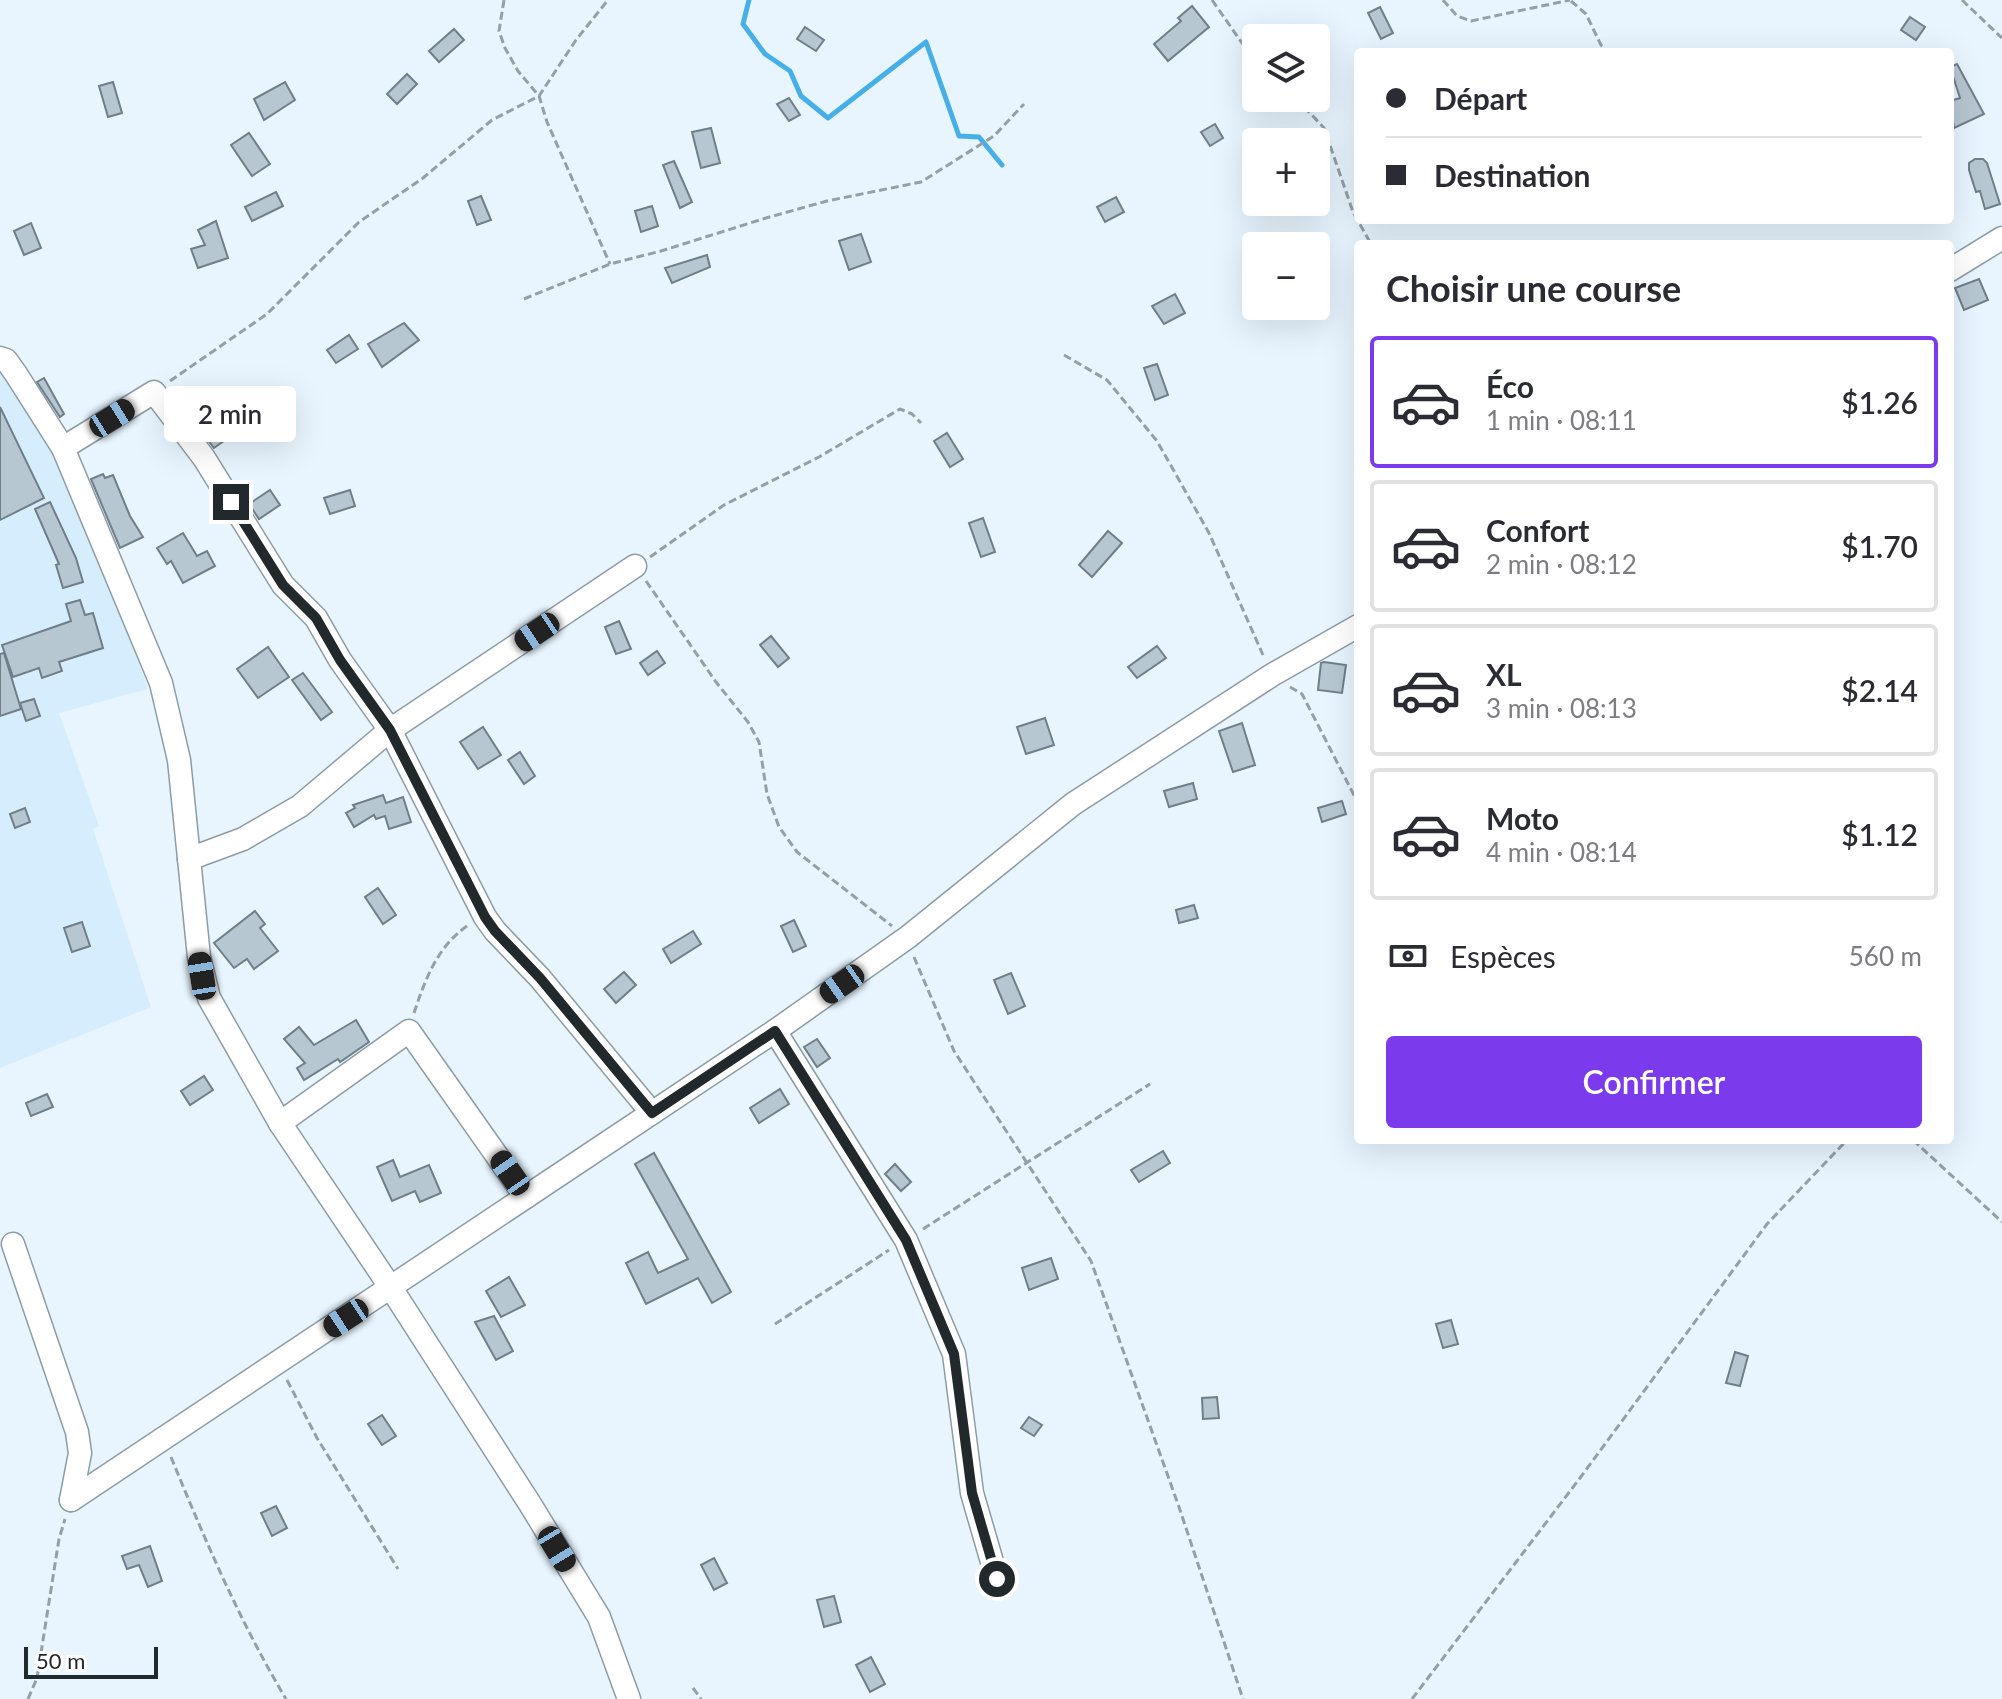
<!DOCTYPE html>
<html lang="fr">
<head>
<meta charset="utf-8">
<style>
	:root { --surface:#fff; --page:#f2f2f3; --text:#2b2b33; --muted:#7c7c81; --line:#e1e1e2; --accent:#7c3aed }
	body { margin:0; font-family:Lato,sans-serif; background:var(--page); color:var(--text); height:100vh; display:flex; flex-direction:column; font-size:30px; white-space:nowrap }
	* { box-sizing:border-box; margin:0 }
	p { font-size:26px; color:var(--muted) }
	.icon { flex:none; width:44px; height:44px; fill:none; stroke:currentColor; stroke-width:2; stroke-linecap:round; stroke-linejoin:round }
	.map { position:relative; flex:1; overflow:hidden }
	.drawer { position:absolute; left:1354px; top:240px; width:600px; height:904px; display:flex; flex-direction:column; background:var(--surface); border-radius:8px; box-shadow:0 8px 32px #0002 }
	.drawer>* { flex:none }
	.banner { position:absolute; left:1354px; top:48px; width:600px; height:176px; border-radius:8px; box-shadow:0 8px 32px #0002; display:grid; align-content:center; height:176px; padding:0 32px; background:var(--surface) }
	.tools { position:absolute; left:1242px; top:24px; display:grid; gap:16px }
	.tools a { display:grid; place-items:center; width:88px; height:88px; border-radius:8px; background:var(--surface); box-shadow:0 8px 32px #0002; font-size:40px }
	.scale { position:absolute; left:24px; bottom:20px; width:134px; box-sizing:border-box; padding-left:8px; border:4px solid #22292d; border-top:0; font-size:22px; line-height:28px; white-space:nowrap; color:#22292d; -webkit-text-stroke:6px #fff; paint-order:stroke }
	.end { position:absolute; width:36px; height:36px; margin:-18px; border:10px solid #22292d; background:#fff; box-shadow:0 0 0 4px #fff }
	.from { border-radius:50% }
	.bubble { position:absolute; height:56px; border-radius:8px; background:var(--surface); box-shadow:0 8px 32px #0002; font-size:26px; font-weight:600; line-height:56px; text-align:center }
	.car { position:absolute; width:24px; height:48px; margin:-24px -12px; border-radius:10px; box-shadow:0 0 6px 2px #0007; background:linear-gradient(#222 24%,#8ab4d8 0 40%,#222 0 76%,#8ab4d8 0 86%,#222 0) }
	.banner b { display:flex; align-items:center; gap:28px; height:76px; font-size:30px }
	.banner b+b { border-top:2px solid var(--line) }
	.banner i { width:20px; height:20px; background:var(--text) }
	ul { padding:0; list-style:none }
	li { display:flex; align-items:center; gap:24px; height:132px; margin:0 16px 12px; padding:0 16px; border:4px solid var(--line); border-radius:8px }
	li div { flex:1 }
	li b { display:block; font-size:30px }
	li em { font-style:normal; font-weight:600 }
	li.on { border-color:var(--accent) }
	li>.icon { width:72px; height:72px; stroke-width:1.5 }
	h2 { padding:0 32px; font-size:36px; line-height:96px }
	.pay { display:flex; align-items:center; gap:20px; height:88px; padding:0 32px; font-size:30px }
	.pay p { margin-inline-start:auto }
	.primary-button { display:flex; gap:16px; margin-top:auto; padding:16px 32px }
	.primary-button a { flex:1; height:92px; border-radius:8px; background:var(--accent); color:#fff; font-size:32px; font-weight:600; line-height:92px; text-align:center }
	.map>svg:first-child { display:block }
</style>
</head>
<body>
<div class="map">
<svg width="2002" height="1699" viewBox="0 0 2002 1699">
	<rect width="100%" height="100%" fill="#e8f5fe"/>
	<path fill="#d5edfd" d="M0,369L56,454L101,557L148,689L59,713L99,826L93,829L151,1007L0,1068Z"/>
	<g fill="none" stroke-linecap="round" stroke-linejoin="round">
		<path stroke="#47afe8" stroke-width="5" d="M749,0L743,24L765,54L790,71L801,96L828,118L926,42L959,136L979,137L1002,165"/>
	</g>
	<g fill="#b7c7d2" stroke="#6f7e88" stroke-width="2">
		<path d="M1192,6L1209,27L1168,61L1154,44L1181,21L1178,18Z"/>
		<path d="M1380,7L1393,33L1381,39L1368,13Z"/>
		<path d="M1910,17L1925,27L1916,40L1901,30Z"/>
		<path d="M805,27L824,40L816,51L797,39Z"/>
		<path d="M454,29L464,40L439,62L429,51Z"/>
		<path d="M1957,64L1984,114L1954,128L1950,101L1960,98L1950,67Z"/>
		<path d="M407,74L417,84L397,104L387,94Z"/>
		<path d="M113,82L122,113L108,117L99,86Z"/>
		<path d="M285,82L295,100L264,120L254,99Z"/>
		<path d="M789,98L800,115L789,121L777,104Z"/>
		<path d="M1215,124L1223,138L1210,146L1201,132Z"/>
		<path d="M711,128L720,163L701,168L692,132Z"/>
		<path d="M249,133L270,164L252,176L231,145Z"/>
		<path d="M1975,159H1983L1987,163L2000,204L1985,209L1980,191L1976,192L1969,170V163Z"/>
		<path d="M674,161L692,202L680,208L663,165Z"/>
		<path d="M276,192L283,206L252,221L245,207Z"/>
		<path d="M481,196L491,220L477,225L468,201Z"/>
		<path d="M1116,197L1124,212L1105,222L1097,207Z"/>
		<path d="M652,206L658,226L641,232L635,211Z"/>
		<path d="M216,221L228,258L198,268L191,249L205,245L198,230Z"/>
		<path d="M31,223L41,248L24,255L14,231Z"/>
		<path d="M861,234L871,262L849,270L839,241Z"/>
		<path d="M707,255L710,267L672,283L665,268Z"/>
		<path d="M1979,279L1988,300L1964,310L1955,288Z"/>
		<path d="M1175,294L1185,313L1164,324L1152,306Z"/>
		<path d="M404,323L419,340L382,367L368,344Z"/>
		<path d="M349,335L358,349L336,363L327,350Z"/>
		<path d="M1157,364L1168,395L1155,400L1144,368Z"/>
		<path d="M44,378L64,414L60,417L37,382Z"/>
		<path d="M0,407L44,498L0,520Z"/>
		<path d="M229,418L238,431L214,448L204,435Z"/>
		<path d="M947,433L963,459L950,467L934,441Z"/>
		<path d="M103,474L105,478L113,475L130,516L143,537L120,548L91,479Z"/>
		<path d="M270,490L280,505L259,519L249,504Z"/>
		<path d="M350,490L355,506L330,514L324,498Z"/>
		<path d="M50,502L76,558L83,582L63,588L56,565L59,564L35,509Z"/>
		<path d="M983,518L995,552L981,557L969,523Z"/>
		<path d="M1108,531L1122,543L1092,577L1079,565Z"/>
		<path d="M183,533L197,556L207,551L215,566L183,583L171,561L167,564L157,548Z"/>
		<path d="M80,600L85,615L93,613L103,648L59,662L62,671L42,678L39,668L13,677L2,645L71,621L66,604Z"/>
		<path d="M619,621L631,649L616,654L605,627Z"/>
		<path d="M771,636L789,658L778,667L760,645Z"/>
		<path d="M1157,646L1166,658L1137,678L1128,667Z"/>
		<path d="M268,647L289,677L258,698L237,669Z"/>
		<path d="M657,651L665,663L648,675L640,663Z"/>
		<path d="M4,653L21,709L0,716V654Z"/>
		<path d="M1324,662L1346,665L1342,693L1318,690L1321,663Z"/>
		<path d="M303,673L332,712L321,720L292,680Z"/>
		<path d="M34,699L40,716L26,721L20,703Z"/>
		<path d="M1045,718L1054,745L1026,754L1017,727Z"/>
		<path d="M1242,723L1255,765L1233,772L1219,731Z"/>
		<path d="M483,727L501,755L478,769L460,742Z"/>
		<path d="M520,752L535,776L524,784L508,760Z"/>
		<path d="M1193,783L1197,799L1169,807L1164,791Z"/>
		<path d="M383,795L386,803L403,797L411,822L389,829L385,816L376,819L374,815L354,827L346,813L355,808L353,805Z"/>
		<path d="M1342,801L1346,814L1322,822L1318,808Z"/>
		<path d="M25,808L30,822L15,828L10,814Z"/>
		<path d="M378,888L396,915L383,924L365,897Z"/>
		<path d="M1194,905L1198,918L1179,923L1176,910Z"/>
		<path d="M255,911L265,924L260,928L278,951L254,969L247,959L234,968L214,943Z"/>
		<path d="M794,920L806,946L793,952L781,926Z"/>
		<path d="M82,922L90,946L72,952L64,928Z"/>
		<path d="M693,931L701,944L671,963L663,949Z"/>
		<path d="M624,972L636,985L616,1003L604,989Z"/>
		<path d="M1011,973L1025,1006L1008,1014L994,980Z"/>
		<path d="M356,1020L369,1042L340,1062L338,1059L304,1080L297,1068L305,1063L284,1039L299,1027L314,1045Z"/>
		<path d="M817,1039L830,1058L817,1067L804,1047Z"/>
		<path d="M204,1076L213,1090L190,1105L181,1091Z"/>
		<path d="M780,1089L789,1104L759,1123L750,1108Z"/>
		<path d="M47,1094L53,1107L31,1116L26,1103Z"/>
		<path d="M1163,1151L1170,1163L1139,1182L1131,1170Z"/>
		<path d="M654,1153L731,1292L712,1303L698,1278L646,1304L626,1263L648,1252L658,1273L688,1259L635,1164Z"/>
		<path d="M393,1160L400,1177L429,1165L441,1193L420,1202L415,1191L392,1201L377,1167Z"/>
		<path d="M895,1164L911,1182L901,1191L885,1174Z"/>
		<path d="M1051,1258L1058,1279L1029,1290L1022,1268Z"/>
		<path d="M509,1277L525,1305L501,1317L486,1291Z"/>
		<path d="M494,1316L513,1351L496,1360L475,1322Z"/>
		<path d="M1451,1320L1458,1344L1443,1348L1436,1324Z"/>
		<path d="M1735,1352L1748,1356L1740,1386L1726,1383Z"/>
		<path d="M1217,1397L1219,1418L1203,1419L1202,1398Z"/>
		<path d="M382,1415L396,1436L382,1445L368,1424Z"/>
		<path d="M1029,1417L1042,1425L1034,1436L1021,1428Z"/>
		<path d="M276,1506L287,1528L272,1536L261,1513Z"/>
		<path d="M150,1546L162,1581L148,1587L139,1565L127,1569L122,1556Z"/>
		<path d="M714,1558L727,1583L714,1590L701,1565Z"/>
		<path d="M834,1596L841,1622L824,1627L817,1600Z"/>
		<path d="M871,1657L885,1684L870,1692L856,1665Z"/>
	</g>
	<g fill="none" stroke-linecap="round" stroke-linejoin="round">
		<defs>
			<g id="minor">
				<path d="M1950,270L2002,238"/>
				<path d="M0,358L6,360L16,374L63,448L161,683L179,760L199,957L209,998L280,1123L391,1288L530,1504L599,1617L629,1699"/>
				<path d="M63,448L154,392L204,458L283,585L316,618L340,660L390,730L485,917L495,931L540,978L652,1113"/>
				<path d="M189,859L243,839L300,806L390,730L635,566"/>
				<path d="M775,1031L906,1240L954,1354L972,1493L997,1579"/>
				<path d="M280,1123L409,1031L526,1197"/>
				<path d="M13,1244L77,1432L80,1453L71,1500"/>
				<path d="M71,1500L775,1031L908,937L1073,804L1272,675L1358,626"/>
			</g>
		</defs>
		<use href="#minor" stroke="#8c9ca6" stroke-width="25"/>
		<g stroke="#959fa6" stroke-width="3" stroke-dasharray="8 4" stroke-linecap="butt">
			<path d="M504,0L499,31L505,48L518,71L539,96L547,122L610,264"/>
			<path d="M1212,0L1242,43L1256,57"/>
			<path d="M1443,0L1457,16L1471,21L1570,0"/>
			<path d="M1962,0L2002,38"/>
			<path d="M1571,1L1586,14L1601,45L1608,52"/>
			<path d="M1296,98L1324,128L1353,212L1371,244"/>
			<path d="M524,299L610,264L661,251L766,218L827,201L921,182L994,136L1024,104"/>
			<path d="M1064,355L1107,380L1157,441L1209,533L1263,655"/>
			<path d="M170,381L267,314L359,222L423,178L492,120L539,96L576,40L608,0"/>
			<path d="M650,557L724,505L819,457L900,409L912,414L921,423"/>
			<path d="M646,581L716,682L748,722L759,742L767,794L779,827L797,852L892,926"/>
			<path d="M1290,687L1302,694L1358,803"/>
			<path d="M914,957L954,1051L1091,1261L1179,1507L1243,1699"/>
			<path d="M414,1013C425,980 437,947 467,926"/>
			<path d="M1913,1140L2002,1222"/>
			<path d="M923,1229L1150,1084"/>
			<path d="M775,1324L889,1250"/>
			<path d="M287,1380L317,1438L398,1569"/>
			<path d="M171,1457C205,1540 240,1622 286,1699"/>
			<path d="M693,1688L701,1699"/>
			<path d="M28,1699L37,1678L59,1539L65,1519"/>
			<path d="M1412,1699L1580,1478L1767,1224L1847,1140"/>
		</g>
		<use href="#minor" stroke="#fff" stroke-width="22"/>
	</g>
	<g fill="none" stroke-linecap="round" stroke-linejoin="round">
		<path stroke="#22292d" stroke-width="10" d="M231,502L283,585L316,618L340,660L390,730L485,917L495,931L540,978L652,1113L775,1031L906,1240L954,1354L972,1493L997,1579"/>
	</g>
</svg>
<div class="tools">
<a><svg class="icon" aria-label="layers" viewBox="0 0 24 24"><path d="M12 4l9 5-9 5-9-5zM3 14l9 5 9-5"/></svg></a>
<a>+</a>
<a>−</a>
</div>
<div class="scale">50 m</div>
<i class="end from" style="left:997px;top:1579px"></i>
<i class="end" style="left:231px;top:502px"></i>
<div class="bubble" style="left:164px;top:386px;width:132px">2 min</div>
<i class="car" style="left:112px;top:418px;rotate:58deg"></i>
<i class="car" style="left:537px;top:632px;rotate:236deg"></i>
<i class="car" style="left:202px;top:976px;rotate:351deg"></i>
<i class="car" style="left:842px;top:984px;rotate:235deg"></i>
<i class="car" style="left:510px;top:1173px;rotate:325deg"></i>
<i class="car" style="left:346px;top:1318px;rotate:237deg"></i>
<i class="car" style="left:557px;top:1549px;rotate:149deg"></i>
<div class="banner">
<b><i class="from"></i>Départ</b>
<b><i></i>Destination</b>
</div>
<section class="drawer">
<h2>Choisir une course</h2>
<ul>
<li class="on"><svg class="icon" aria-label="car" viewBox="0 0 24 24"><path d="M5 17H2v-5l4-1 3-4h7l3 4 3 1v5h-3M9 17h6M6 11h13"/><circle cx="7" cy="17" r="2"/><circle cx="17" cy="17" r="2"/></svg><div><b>Éco</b><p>1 min · 08:11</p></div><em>$1.26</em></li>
<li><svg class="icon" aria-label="car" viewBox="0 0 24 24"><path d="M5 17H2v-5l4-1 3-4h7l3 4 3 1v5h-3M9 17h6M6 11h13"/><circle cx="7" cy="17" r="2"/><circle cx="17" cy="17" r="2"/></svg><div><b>Confort</b><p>2 min · 08:12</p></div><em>$1.70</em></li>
<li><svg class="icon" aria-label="car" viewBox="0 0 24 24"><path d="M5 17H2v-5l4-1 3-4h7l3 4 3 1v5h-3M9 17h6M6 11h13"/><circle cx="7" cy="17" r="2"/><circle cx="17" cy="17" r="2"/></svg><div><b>XL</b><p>3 min · 08:13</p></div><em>$2.14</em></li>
<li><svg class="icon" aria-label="car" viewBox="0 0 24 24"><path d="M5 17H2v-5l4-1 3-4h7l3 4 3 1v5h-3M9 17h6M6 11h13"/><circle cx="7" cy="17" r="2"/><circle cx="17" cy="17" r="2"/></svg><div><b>Moto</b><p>4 min · 08:14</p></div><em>$1.12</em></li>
</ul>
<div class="pay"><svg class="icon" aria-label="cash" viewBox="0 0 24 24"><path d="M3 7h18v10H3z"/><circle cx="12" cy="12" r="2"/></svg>Espèces<p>560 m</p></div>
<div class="primary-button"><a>Confirmer</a></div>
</section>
</div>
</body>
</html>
